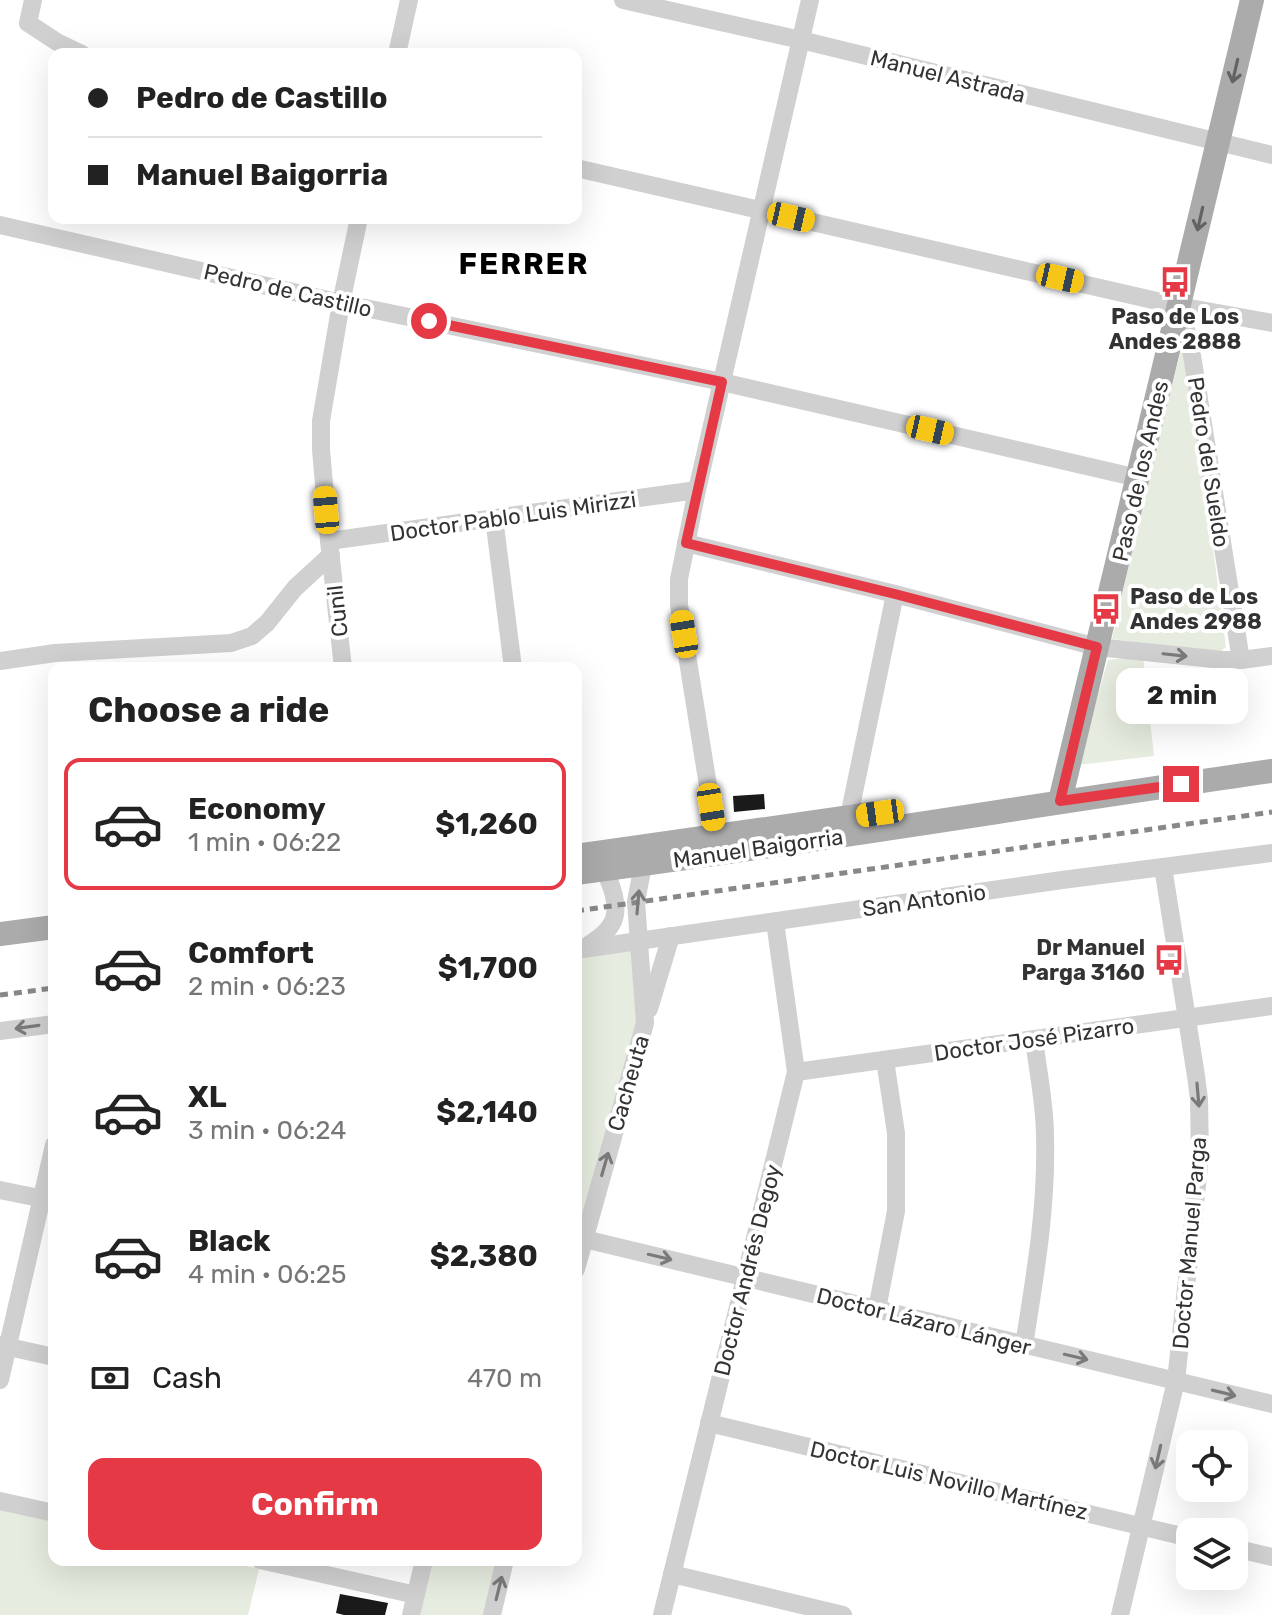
<!DOCTYPE html>
<html lang="en">
<head>
<meta charset="utf-8">
<style>
	:root { --surface:#fff; --page:#f6f6f6; --text:#222; --muted:#767676; --line:#e0e0e0; --accent:#e63946 }
	body { margin:0; font-family:Rubik,sans-serif; background:var(--page); color:var(--text); height:100vh; display:flex; flex-direction:column; font-size:30px; white-space:nowrap }
	* { box-sizing:border-box; margin:0 }
	p { font-size:26px; color:var(--muted) }
	.icon { flex:none; width:44px; height:44px; fill:none; stroke:currentColor; stroke-width:2; stroke-linecap:round; stroke-linejoin:round }
	.map { position:relative; flex:1; overflow:hidden }
	.side { position:absolute; left:48px; top:662px; width:534px; height:904px; display:flex; flex-direction:column; background:var(--surface); border-radius:16px; box-shadow:0 8px 32px #0002 }
	.side>* { flex:none }
	.banner { position:absolute; left:48px; top:48px; width:534px; height:176px; border-radius:16px; box-shadow:0 8px 32px #0002; display:grid; align-content:center; height:176px; padding:0 40px; background:var(--surface) }
	.tools { position:absolute; left:1176px; top:1430px; display:grid; gap:16px }
	.tools a { display:grid; place-items:center; width:72px; height:72px; border-radius:16px; background:var(--surface); box-shadow:0 8px 32px #0002; font-size:40px }
	.end { position:absolute; width:36px; height:36px; margin:-18px; border:10px solid #e63946; background:#fff; box-shadow:0 0 0 4px #fff }
	.from { border-radius:50% }
	.bubble { position:absolute; height:56px; border-radius:16px; background:var(--surface); box-shadow:0 8px 32px #0002; font-size:26px; font-weight:700; line-height:56px; text-align:center }
	.car { position:absolute; width:24px; height:48px; margin:-24px -12px; border-radius:10px; box-shadow:0 0 6px 2px #0007; background:linear-gradient(#f5c518 24%,#345 0 40%,#f5c518 0 76%,#345 0 86%,#f5c518 0) }
	.banner b { display:flex; align-items:center; gap:28px; height:76px; font-size:30px }
	.banner b+b { border-top:2px solid var(--line) }
	.banner i { width:20px; height:20px; background:var(--text) }
	ul { padding:0; list-style:none }
	li { display:flex; align-items:center; gap:24px; height:132px; margin:0 16px 12px; padding:0 24px; border:4px solid transparent; border-radius:16px }
	li div { flex:1 }
	li b { display:block; font-size:30px }
	li em { font-style:normal; font-weight:700 }
	li.current { border-color:var(--accent) }
	li>.icon { width:72px; height:72px; stroke-width:1.5 }
	h2 { padding:0 40px; font-size:36px; line-height:96px }
	.pay { display:flex; align-items:center; gap:20px; height:88px; padding:0 40px; font-size:30px }
	.pay p { margin-inline-start:auto }
	.primary-button { display:flex; gap:16px; margin-top:auto; padding:16px 40px }
	.primary-button a { flex:1; height:92px; border-radius:16px; background:var(--accent); color:#fff; font-size:32px; font-weight:700; line-height:92px; text-align:center }
	.map>svg:first-child { display:block }
</style>
</head>
<body>
<div class="map">
<svg width="1272" height="1615" viewBox="0 0 1272 1615">
	<rect width="100%" height="100%" fill="#fff"/>
	<g fill="#e6ecdf">
		<path d="M1182,346L1204,480L1226,647L1219,652L1112,639L1148,482Z"/>
		<path d="M1143,656L1154,756L1078,765L1108,660Z"/>
		<path d="M640,941L645,1005L576,1269V960L581,950Z"/>
		<path d="M0,1509L54,1522V1560H222L259,1569L248,1615H0Z"/>
		<path d="M424,1560H505L492,1615H411Z"/>
	</g>
	<g fill="#1a1a1a">
		<path d="M764,794L765,809L734,812L733,796Z"/>
		<path d="M340,1594L388,1603L385,1615H344L336,1613Z"/>
	</g>
	<g fill="none" stroke-linecap="round" stroke-linejoin="round">
		<g stroke="#d0d0d0" stroke-width="18">
			<path d="M33,0L28,23L57,42L82,54"/>
			<path d="M623,0L801,40L1272,155"/>
			<path d="M397,54L409,0"/>
			<path d="M576,168L1179,306L1272,323"/>
			<path d="M0,225L341,303L722,382L1138,478"/>
			<path d="M1177,315L1186,330L1190,343L1241,660"/>
			<path d="M494,518L513,668"/>
			<path d="M329,541L697,490"/>
			<path d="M686,543L895,594L1097,647L1223,660H1241L1272,656"/>
			<path d="M0,661L55,653L231,643L252,636L267,623L295,588L331,555"/>
			<path d="M343,668L329,541L321,450V421L341,303L359,218"/>
			<path d="M847,826L895,594"/>
			<path d="M718,848L679,605V579L697,490L810,0"/>
			<path d="M587,946C615,929 622,915 610,883C606,874 604,868 603,859"/>
			<path d="M576,950L1062,880L1272,853"/>
			<path d="M649,1009L671,936"/>
			<path d="M0,1031L54,1024"/>
			<path d="M796,1072L1272,1006"/>
			<path d="M0,1190L54,1201"/>
			<path d="M576,1237L1272,1404"/>
			<path d="M576,1269L645,1023L636,902L645,854"/>
			<path d="M877,1309L896,1211V1133L885,1060"/>
			<path d="M0,1345L54,1357"/>
			<path d="M1024,1345C1035,1276 1047,1207 1045,1137C1045,1104 1038,1072 1034,1040"/>
			<path d="M0,1380L54,1145"/>
			<path d="M709,1423L1190,1538"/>
			<path d="M0,1501L54,1513"/>
			<path d="M1234,1548L1272,1557"/>
			<path d="M260,1560L416,1595"/>
			<path d="M672,1574L843,1615"/>
			<path d="M411,1615L424,1560"/>
			<path d="M492,1615L505,1560"/>
			<path d="M662,1615L796,1072L775,922"/>
			<path d="M1120,1615L1176,1381L1200,1157L1199,1099L1196,1076L1163,867"/>
		</g>
		<g stroke="#ababab" stroke-width="24">
			<path d="M1060,801L1252,0"/>
			<path d="M576,856L878,813"/>
			<path d="M576,873C809,843 1040,804 1272,771"/>
			<path d="M0,934L54,927"/>
		</g>
		<g stroke="#888" stroke-width="5" stroke-dasharray="8 6" stroke-linecap="butt">
			<path d="M576,911L1272,812"/>
			<path d="M0,995L54,988"/>
		</g>
	</g>
	<defs><path id="oneway-shaft" d="M-6 0H5M1.5-3L5.5 0L1.5 3" fill="none" stroke-width="1.6" stroke-linecap="round" stroke-linejoin="round" transform="scale(2)"/></defs>
	<g stroke="#636363">
		<use href="#oneway-shaft" transform="translate(1235 71) rotate(103)"/>
		<use href="#oneway-shaft" transform="translate(1200 219) rotate(103)"/>
	</g>
	<g stroke="#7a7a7a">
		<use href="#oneway-shaft" transform="translate(1175 655) rotate(6)"/>
		<use href="#oneway-shaft" transform="translate(638 902) rotate(-85)"/>
		<use href="#oneway-shaft" transform="translate(27 1027) rotate(172)"/>
		<use href="#oneway-shaft" transform="translate(1198 1095) rotate(85)"/>
		<use href="#oneway-shaft" transform="translate(605 1164) rotate(-74)"/>
		<use href="#oneway-shaft" transform="translate(660 1257) rotate(13)"/>
		<use href="#oneway-shaft" transform="translate(1076 1357) rotate(13)"/>
		<use href="#oneway-shaft" transform="translate(1224 1393) rotate(14)"/>
		<use href="#oneway-shaft" transform="translate(1158 1457) rotate(103)"/>
		<use href="#oneway-shaft" transform="translate(499 1588) rotate(-76)"/>
	</g>
	<g fill="none" stroke-linecap="round" stroke-linejoin="round">
		<path stroke="#e63946" stroke-width="10" d="M429,321L722,382L686,543L895,594L1097,647L1060,801L1181,784"/>
	</g>
	<defs>
		<symbol id="bus-bare" viewBox="-9 -9 18 18"><path d="M-5-6H5V4H4V6H2V4H-2V6H-4V4H-5ZM-3.5-4V0h7V-4ZM-3.5 1.2v1.5H-2V1.2ZM2 1.2v1.5H3.5V1.2Z" fill="#e63946" stroke="#fff" stroke-width="2.5" paint-order="stroke"/></symbol>
	</defs>
	<g fill-rule="evenodd">
		<use href="#bus-bare" x="1153" y="260" width="44" height="44"/>
		<use href="#bus-bare" x="1084" y="587" width="44" height="44"/>
		<use href="#bus-bare" x="1147" y="938" width="44" height="44"/>
	</g>
	<g text-anchor="middle" stroke-width="8" stroke-linejoin="round" paint-order="stroke">
		<g font-size="22" fill="#333" stroke="#fff">
			<text transform="translate(948 76) rotate(14)" y="8">Manuel Astrada</text>
			<text transform="translate(288 290) rotate(13)" y="8">Pedro de Castillo</text>
			<text transform="translate(1209 462) rotate(81)" y="8">Pedro del Sueldo</text>
			<text transform="translate(1140 471) rotate(-77)" y="8">Paso de los Andes</text>
			<text transform="translate(513 516) rotate(-8)" y="8">Doctor Pablo Luis Mirizzi</text>
			<text transform="translate(337 611) rotate(-96)" y="8">Cunil</text>
			<text transform="translate(758 848) rotate(-8)" y="8">Manuel Baigorria</text>
			<text transform="translate(924 900) rotate(-8)" y="8">San Antonio</text>
			<text transform="translate(1034 1039) rotate(-8)" y="8">Doctor José Pizarro</text>
			<text transform="translate(628 1083) rotate(-74)" y="8">Cacheuta</text>
			<text transform="translate(1189 1243) rotate(-85)" y="8">Doctor Manuel Parga</text>
			<text transform="translate(747 1270) rotate(-76)" y="8">Doctor Andrés Degoy</text>
			<text transform="translate(924 1321) rotate(14)" y="8">Doctor Lázaro Lánger</text>
			<text transform="translate(949 1480) rotate(13)" y="8">Doctor Luis Novillo Martínez</text>
		</g>
		<g font-size="22" font-weight="bold" fill="#333" stroke="#fff">
			<text x="1175" y="324">Paso de Los<tspan x="1175" dy="25">Andes 2888</tspan></text>
			<text x="1130" y="604" text-anchor="start">Paso de Los<tspan x="1130" dy="25">Andes 2988</tspan></text>
			<text x="1145" y="955" text-anchor="end">Dr Manuel<tspan x="1145" dy="25">Parga 3160</tspan></text>
		</g>
		<g font-size="30" font-weight="bold" letter-spacing="2" fill="#000" stroke="#fff">
			<text x="524" y="274">FERRER</text>
		</g>
	</g>
</svg>
<div class="tools">
<a><svg class="icon" aria-label="locate" viewBox="0 0 24 24"><circle cx="12" cy="12" r="6"/><path d="M12 2v4M12 18v4M2 12h4M18 12h4"/></svg></a>
<a><svg class="icon" aria-label="layers" viewBox="0 0 24 24"><path d="M12 4l9 5-9 5-9-5zM3 14l9 5 9-5"/></svg></a>
</div>
<i class="end from" style="left:429px;top:321px"></i>
<i class="end" style="left:1181px;top:784px"></i>
<div class="bubble" style="left:1116px;top:668px;width:132px">2 min</div>
<i class="car" style="left:791px;top:217px;rotate:103deg"></i>
<i class="car" style="left:1060px;top:278px;rotate:103deg"></i>
<i class="car" style="left:930px;top:430px;rotate:103deg"></i>
<i class="car" style="left:326px;top:510px;rotate:355deg"></i>
<i class="car" style="left:684px;top:634px;rotate:351deg"></i>
<i class="car" style="left:711px;top:807px;rotate:171deg"></i>
<i class="car" style="left:880px;top:813px;rotate:262deg"></i>
<div class="banner">
<b><i class="from"></i>Pedro de Castillo</b>
<b><i></i>Manuel Baigorria</b>
</div>
<section class="side">
<h2>Choose a ride</h2>
<ul>
<li class="current"><svg class="icon" aria-label="car" viewBox="0 0 24 24"><path d="M5 17H2v-5l4-1 3-4h7l3 4 3 1v5h-3M9 17h6M6 11h13"/><circle cx="7" cy="17" r="2"/><circle cx="17" cy="17" r="2"/></svg><div><b>Economy</b><p>1 min · 06:22</p></div><em>$1,260</em></li>
<li><svg class="icon" aria-label="car" viewBox="0 0 24 24"><path d="M5 17H2v-5l4-1 3-4h7l3 4 3 1v5h-3M9 17h6M6 11h13"/><circle cx="7" cy="17" r="2"/><circle cx="17" cy="17" r="2"/></svg><div><b>Comfort</b><p>2 min · 06:23</p></div><em>$1,700</em></li>
<li><svg class="icon" aria-label="car" viewBox="0 0 24 24"><path d="M5 17H2v-5l4-1 3-4h7l3 4 3 1v5h-3M9 17h6M6 11h13"/><circle cx="7" cy="17" r="2"/><circle cx="17" cy="17" r="2"/></svg><div><b>XL</b><p>3 min · 06:24</p></div><em>$2,140</em></li>
<li><svg class="icon" aria-label="car" viewBox="0 0 24 24"><path d="M5 17H2v-5l4-1 3-4h7l3 4 3 1v5h-3M9 17h6M6 11h13"/><circle cx="7" cy="17" r="2"/><circle cx="17" cy="17" r="2"/></svg><div><b>Black</b><p>4 min · 06:25</p></div><em>$2,380</em></li>
</ul>
<div class="pay"><svg class="icon" aria-label="cash" viewBox="0 0 24 24"><path d="M3 7h18v10H3z"/><circle cx="12" cy="12" r="2"/></svg>Cash<p>470 m</p></div>
<div class="primary-button"><a>Confirm</a></div>
</section>
</div>
</body>
</html>
